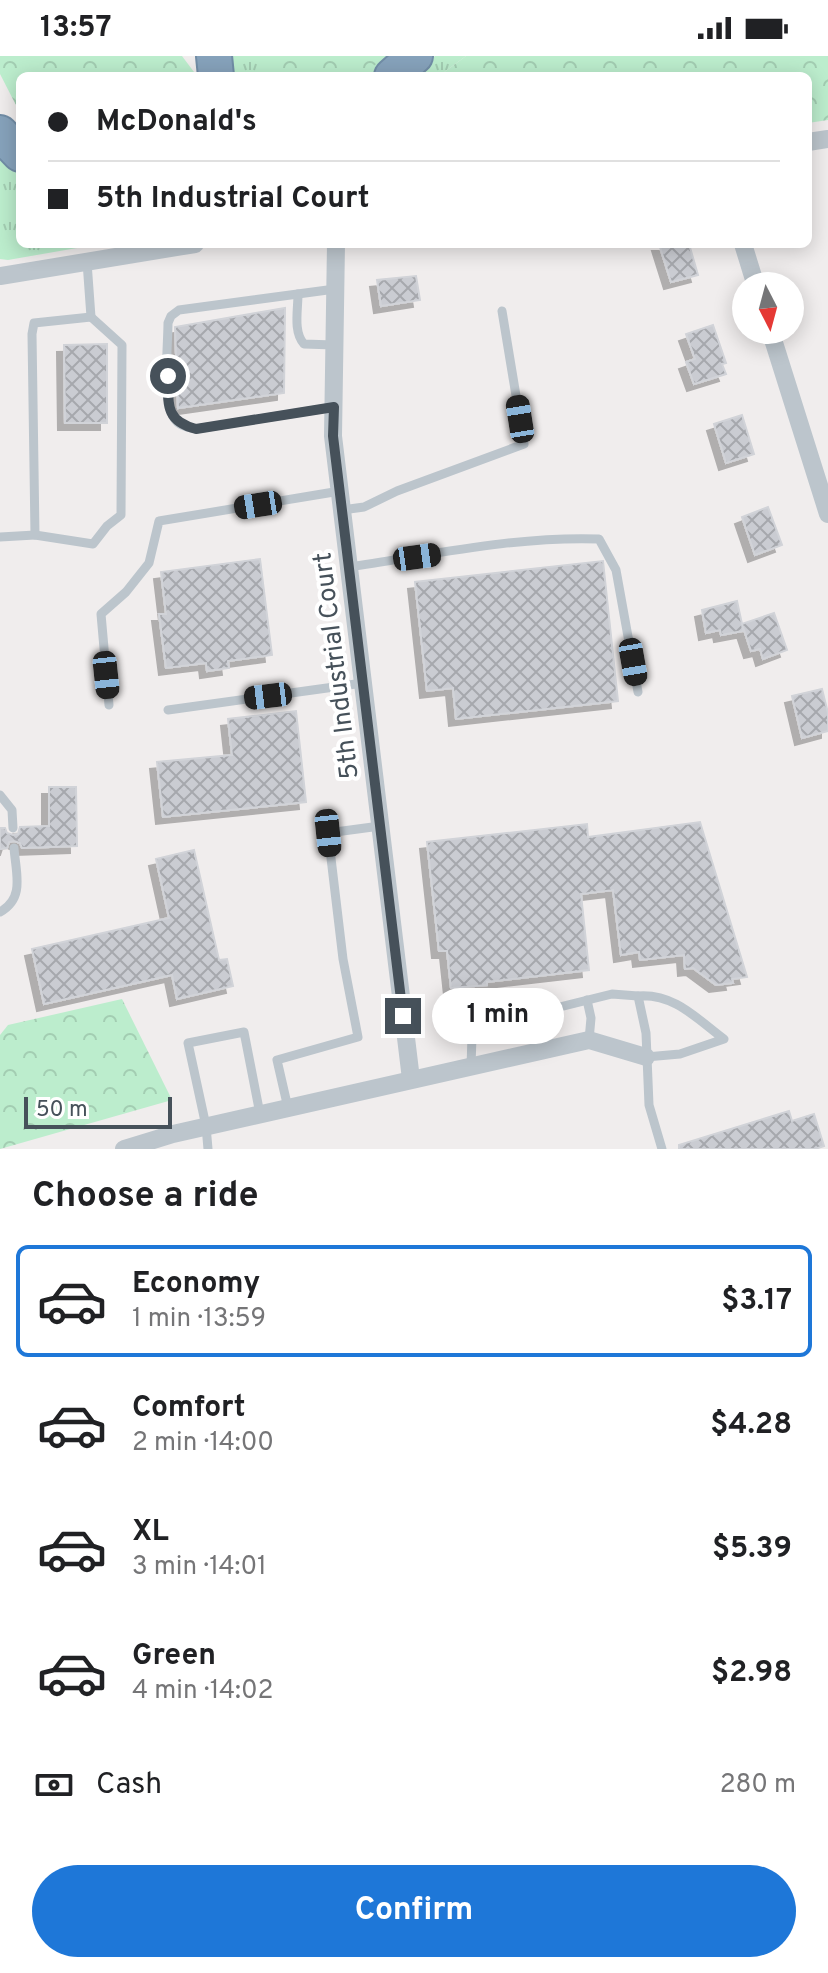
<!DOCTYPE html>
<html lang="en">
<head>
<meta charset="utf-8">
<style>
	:root { --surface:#fff; --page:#f6f6f6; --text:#202124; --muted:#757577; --line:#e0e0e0; --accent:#1e77d8 }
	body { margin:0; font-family:Overpass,sans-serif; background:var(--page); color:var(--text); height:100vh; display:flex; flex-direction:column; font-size:30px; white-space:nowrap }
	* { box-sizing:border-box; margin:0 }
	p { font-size:26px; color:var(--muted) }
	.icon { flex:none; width:44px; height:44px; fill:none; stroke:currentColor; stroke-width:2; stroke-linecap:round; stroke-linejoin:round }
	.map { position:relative; height:1093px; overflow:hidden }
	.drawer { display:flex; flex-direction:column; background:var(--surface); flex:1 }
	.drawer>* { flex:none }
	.guide { position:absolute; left:16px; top:16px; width:796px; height:176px; border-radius:12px; box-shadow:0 4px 20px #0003; display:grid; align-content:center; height:176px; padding:0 32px; background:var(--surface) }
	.needle { width:52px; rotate:174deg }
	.tools { position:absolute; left:732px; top:216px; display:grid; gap:16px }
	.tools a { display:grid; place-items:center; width:72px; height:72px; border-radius:50%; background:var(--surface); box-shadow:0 4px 20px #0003; font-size:40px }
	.scale { position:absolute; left:24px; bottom:20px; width:148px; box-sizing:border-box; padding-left:8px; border:4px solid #46515a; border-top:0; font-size:22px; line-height:28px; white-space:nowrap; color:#46515a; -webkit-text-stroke:6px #fff; paint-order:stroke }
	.end { position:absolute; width:36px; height:36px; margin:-18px; border:10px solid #46515a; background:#fff; box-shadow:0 0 0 4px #fff }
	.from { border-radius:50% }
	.bubble { position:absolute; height:56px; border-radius:28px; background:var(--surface); box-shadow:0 4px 20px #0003; font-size:26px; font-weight:700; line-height:56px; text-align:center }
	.car { position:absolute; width:24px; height:48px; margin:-24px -12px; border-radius:10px; box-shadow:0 0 6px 2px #0007; background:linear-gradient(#222 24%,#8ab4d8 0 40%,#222 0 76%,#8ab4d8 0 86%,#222 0) }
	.guide b { display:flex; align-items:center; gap:28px; height:76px; font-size:30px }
	.guide b+b { border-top:2px solid var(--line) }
	.guide i { width:20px; height:20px; background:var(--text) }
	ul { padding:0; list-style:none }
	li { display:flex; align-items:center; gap:24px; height:112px; margin:0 16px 12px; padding:0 16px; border:4px solid transparent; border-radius:12px }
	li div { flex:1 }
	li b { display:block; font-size:30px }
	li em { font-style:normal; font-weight:700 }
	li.current { border-color:var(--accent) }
	li>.icon { width:72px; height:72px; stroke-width:1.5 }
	h2 { padding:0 32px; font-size:36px; line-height:96px }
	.pay { display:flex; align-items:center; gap:20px; height:88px; padding:0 32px; font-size:30px }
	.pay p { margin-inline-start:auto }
	.action { display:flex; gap:16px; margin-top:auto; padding:16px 32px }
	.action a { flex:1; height:92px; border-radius:48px; background:var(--accent); color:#fff; font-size:32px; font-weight:700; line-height:92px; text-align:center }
	.status { display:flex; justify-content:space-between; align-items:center; height:56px; padding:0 40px; background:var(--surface); direction:ltr }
	.status svg { height:22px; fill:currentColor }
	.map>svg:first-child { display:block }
</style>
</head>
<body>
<div class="status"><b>13:57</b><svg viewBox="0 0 49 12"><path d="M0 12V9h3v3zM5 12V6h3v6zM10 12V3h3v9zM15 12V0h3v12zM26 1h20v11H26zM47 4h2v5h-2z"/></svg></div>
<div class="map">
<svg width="828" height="1093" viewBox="0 0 828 1093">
	<defs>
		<pattern id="grass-tufts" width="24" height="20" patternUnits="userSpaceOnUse" patternTransform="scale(2)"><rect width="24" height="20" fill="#bcedcd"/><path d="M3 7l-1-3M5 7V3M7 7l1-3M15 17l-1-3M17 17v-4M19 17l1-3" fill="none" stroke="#a3cdb2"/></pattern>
		<pattern id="forest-crowns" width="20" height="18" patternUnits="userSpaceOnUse" patternTransform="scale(2)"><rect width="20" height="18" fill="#bcedcd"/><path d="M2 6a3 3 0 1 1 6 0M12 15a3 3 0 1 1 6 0" fill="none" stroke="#a3cdb2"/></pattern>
		<pattern id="building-cross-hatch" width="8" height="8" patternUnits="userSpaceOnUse" patternTransform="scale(2)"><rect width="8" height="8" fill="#caccd2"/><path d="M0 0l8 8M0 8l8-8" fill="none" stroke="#a6a8ad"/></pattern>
		<filter id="shadow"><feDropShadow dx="-7" dy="7" stdDeviation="0" flood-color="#0004"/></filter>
	</defs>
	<rect width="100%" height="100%" fill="#f0eded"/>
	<g fill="url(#grass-tufts)">
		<path d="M227,0H398L374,20H229Z"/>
		<path d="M435,0H466L439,20H410Z"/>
		<path d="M0,91L20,112V188H100L8,204L0,203Z"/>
	</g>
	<g fill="url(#forest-crowns)">
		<path d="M0,0H182L197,20H20V57L0,18Z"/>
		<path d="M259,0H387L360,20H261Z"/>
		<path d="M466,0H828V64L808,67V20H439Z"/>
		<path d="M122,943L172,1044L0,1093V979L8,969Z"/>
	</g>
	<g fill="url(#building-cross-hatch)" stroke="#d1d3d8" stroke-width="2" filter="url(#shadow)">
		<path d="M659,188H689L698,219L671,226Z"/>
		<path d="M416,220L420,244L381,250L377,224Z"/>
		<path d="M285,252L284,337L178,352L175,271Z"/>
		<path d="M713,269L726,307L722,308L726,318L694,328L686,306L695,303L686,278Z"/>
		<path d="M107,288V367H65L64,289Z"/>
		<path d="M742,359L754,398L726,407L714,368Z"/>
		<path d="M768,451L782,489L755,499L742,461Z"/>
		<path d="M260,503L272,599L228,605L229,612L207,615L206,607L166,612L159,558H166L161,516Z"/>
		<path d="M603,505L618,645L456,663L453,632L427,635L415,526Z"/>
		<path d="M737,545L742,568L774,557L787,594L763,603L760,593L751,595L742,568L743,575L721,579L720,574L706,577L702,554Z"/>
		<path d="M822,633L828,657V675L802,682L792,640Z"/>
		<path d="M296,655L306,746L163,761L157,706L232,699L228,663Z"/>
		<path d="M49,731H76L77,790L22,792L20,787L14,785L9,786L7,792L0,793V772H5L7,777L13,779L18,778L20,771L49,770Z"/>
		<path d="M700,766L747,921L732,923L733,927L716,929L693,912L685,913L684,899L640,904L639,896L621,899L613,834L581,838L589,914L487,926V929L451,932L447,895H439L427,786L587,768L588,781Z"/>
		<path d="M194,794L219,904L227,903L233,930L177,943L172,919L44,948L32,893L169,862L156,803Z"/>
		<path d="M789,1055L792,1065L814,1058L824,1090L815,1093H679V1089Z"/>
	</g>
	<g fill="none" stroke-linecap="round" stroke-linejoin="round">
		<defs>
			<g id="motorway">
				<path d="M214,0L216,20"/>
				<path d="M392,20L415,0"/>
				<path d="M0,77L20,98"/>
			</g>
		</defs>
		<use href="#motorway" stroke="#718da6" stroke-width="38"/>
		<g stroke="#bcc5cc" stroke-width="9">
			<path d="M298,238C298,254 293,276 304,288L334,289"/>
			<path d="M334,351L196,373C187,371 179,370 174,362C162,344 168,289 168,267L171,260L179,254L335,233"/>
			<path d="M342,454L364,451L397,435L524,388L502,255"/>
			<path d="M35,479L93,488L107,470L121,459L122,289L91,261"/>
			<path d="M0,481L35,479L32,278L34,267L91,261L87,206"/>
			<path d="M349,511C431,499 516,480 599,483L616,514L638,636"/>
			<path d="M109,649L101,558L126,536L149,507L159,465L340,435"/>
			<path d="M168,654L363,627"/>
			<path d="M0,739L12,754L13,772"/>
			<path d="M0,856C25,842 16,818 14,792"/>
			<path d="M587,944L591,962L589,984"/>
			<path d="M646,1001L680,998L724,983C697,963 674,937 638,940L646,977L649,1049L662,1093"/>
			<path d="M471,1010L472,981L479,971L612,938L638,940"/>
			<path d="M288,1052L277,1004L358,981L343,903L328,777L380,770"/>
			<path d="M208,1093L206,1070L188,987L244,976L260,1058"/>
		</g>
		<g stroke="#bcc5cc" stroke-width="18">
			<path d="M808,86L828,83"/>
			<path d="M336,188L333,380L411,1023"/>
			<path d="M743,188L756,230"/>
			<path d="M0,220L195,188"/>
			<path d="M770,274L828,458"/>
			<path d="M124,1093L173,1078L589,984L646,1001"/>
		</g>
		<use href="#motorway" stroke="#86a2bb" stroke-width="34"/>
	</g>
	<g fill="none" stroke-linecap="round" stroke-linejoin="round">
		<path stroke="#46515a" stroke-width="10" d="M168,320C168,348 165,365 196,373L334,351L333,380L403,960"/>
	</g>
	<g text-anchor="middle" stroke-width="8" stroke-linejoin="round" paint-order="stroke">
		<g font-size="26" fill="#46515a" stroke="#fff">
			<text transform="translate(335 610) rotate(-97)" y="9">5th Industrial Court</text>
		</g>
	</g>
</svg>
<div class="tools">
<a><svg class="needle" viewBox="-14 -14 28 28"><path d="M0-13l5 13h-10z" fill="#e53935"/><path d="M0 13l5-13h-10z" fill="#757577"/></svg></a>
</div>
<div class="scale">50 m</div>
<i class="end from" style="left:168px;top:320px"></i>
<i class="end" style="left:403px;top:960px"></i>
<div class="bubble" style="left:432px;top:932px;width:132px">1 min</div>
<i class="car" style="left:520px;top:363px;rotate:351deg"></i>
<i class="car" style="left:258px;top:449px;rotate:261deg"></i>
<i class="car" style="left:417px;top:501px;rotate:82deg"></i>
<i class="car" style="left:633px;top:606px;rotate:170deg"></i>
<i class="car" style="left:106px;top:619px;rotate:174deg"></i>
<i class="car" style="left:268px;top:640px;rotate:263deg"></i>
<i class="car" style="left:328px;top:777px;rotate:174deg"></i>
<div class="guide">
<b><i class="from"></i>McDonald's</b>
<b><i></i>5th Industrial Court</b>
</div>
</div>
<section class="drawer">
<h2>Choose a ride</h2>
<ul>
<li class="current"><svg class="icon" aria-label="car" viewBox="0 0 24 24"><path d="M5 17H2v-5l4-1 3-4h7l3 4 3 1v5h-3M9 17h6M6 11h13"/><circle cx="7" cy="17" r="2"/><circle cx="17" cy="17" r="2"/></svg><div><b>Economy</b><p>1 min · 13:59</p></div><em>$3.17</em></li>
<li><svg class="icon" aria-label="car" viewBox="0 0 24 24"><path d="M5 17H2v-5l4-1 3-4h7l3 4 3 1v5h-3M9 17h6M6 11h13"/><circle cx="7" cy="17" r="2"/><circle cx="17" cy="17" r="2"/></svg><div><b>Comfort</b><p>2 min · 14:00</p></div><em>$4.28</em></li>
<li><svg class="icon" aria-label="car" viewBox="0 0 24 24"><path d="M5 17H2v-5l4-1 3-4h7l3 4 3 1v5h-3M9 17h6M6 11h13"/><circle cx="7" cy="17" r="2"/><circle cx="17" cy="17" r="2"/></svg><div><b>XL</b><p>3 min · 14:01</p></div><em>$5.39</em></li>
<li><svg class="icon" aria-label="car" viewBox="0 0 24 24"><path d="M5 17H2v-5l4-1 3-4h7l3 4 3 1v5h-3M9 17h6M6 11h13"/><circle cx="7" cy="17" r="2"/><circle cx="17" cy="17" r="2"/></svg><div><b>Green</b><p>4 min · 14:02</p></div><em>$2.98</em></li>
</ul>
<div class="pay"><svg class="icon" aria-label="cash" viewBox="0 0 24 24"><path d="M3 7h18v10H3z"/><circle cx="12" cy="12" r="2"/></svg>Cash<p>280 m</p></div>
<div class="action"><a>Confirm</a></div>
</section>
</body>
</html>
